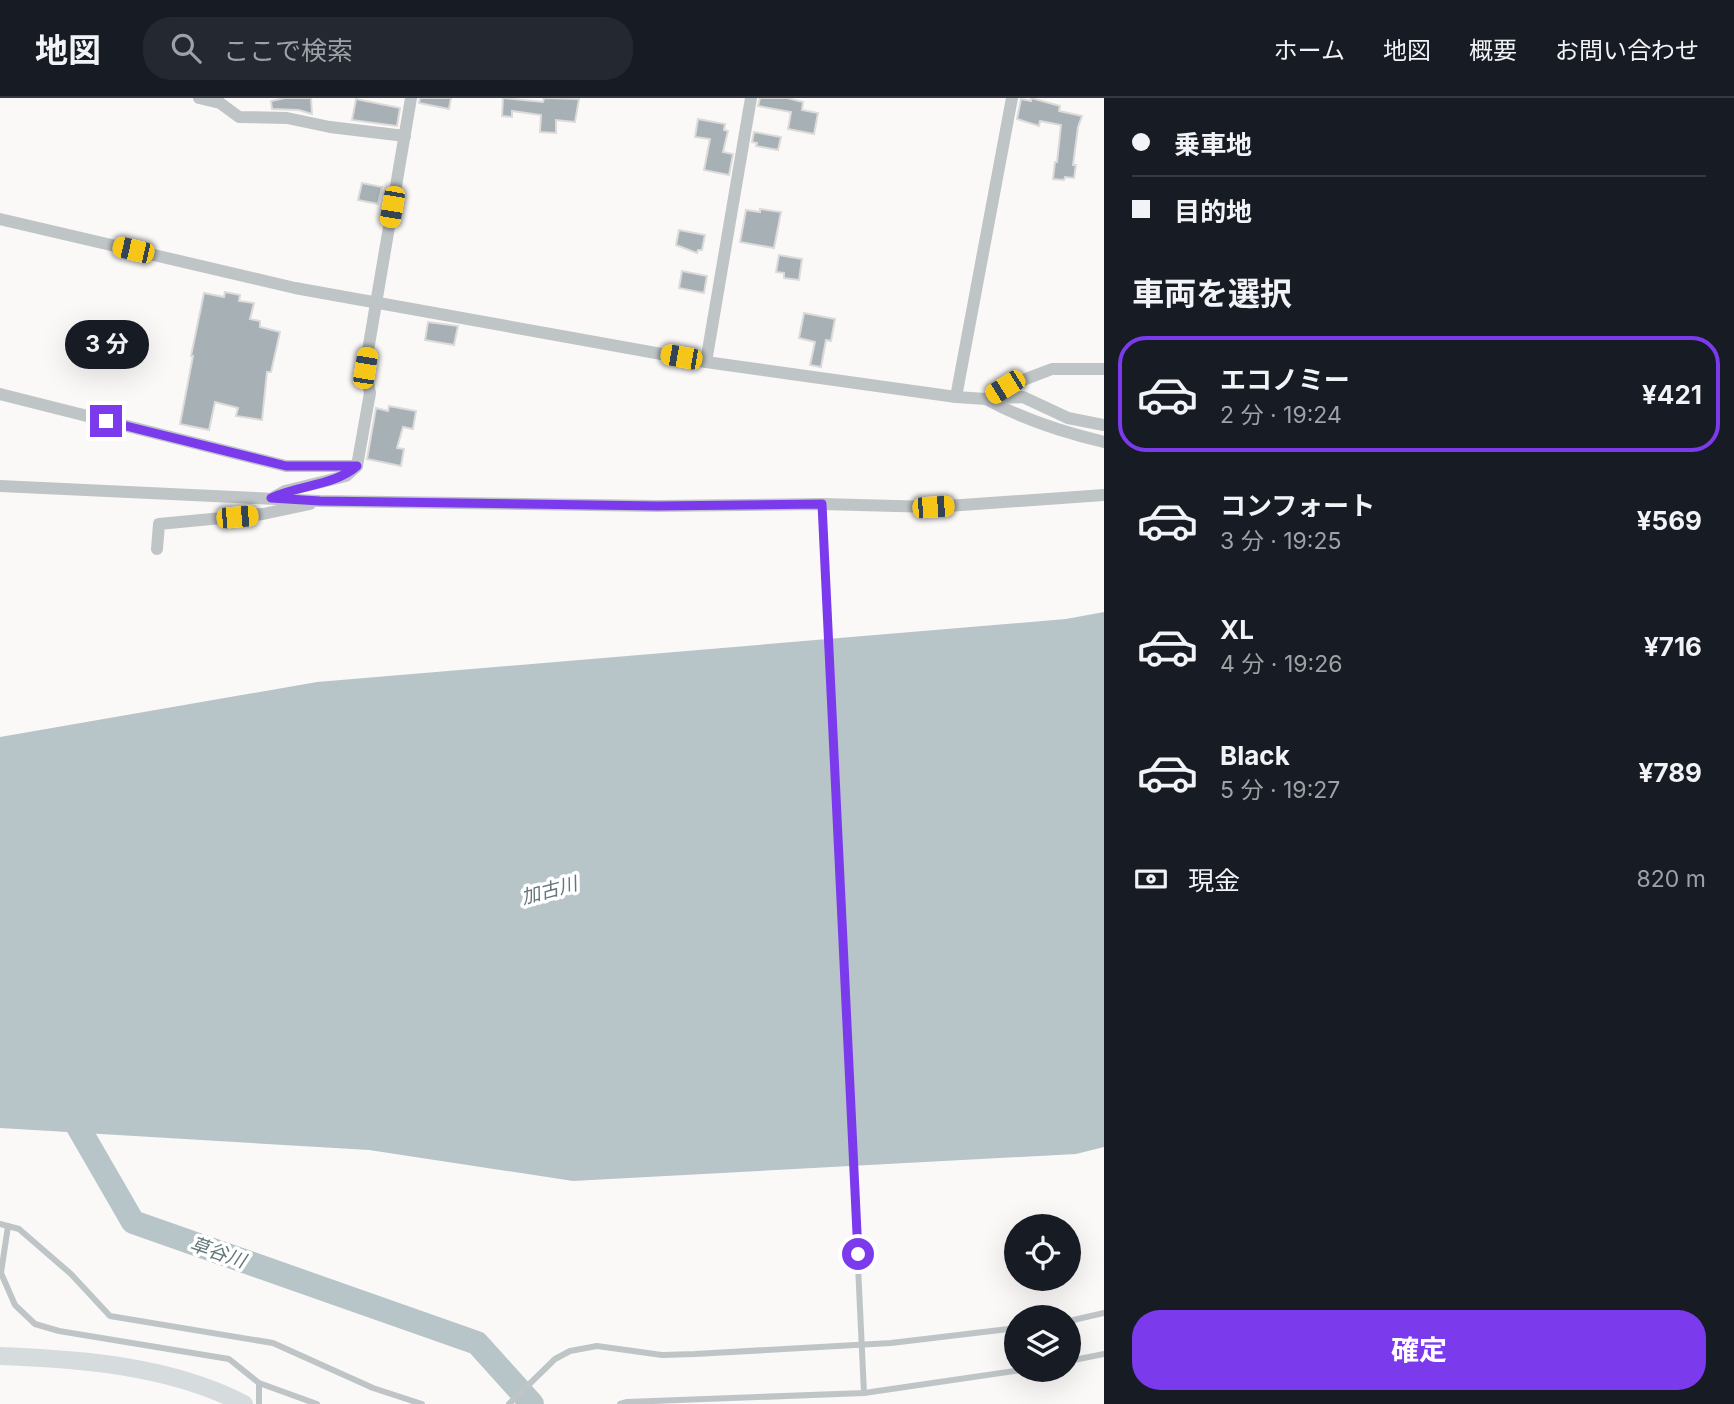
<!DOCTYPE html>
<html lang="ja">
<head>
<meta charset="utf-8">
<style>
	:root { --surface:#171b24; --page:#242831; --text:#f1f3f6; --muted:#9ea1a6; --line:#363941; --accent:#7c3aed }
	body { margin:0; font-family:Inter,"Noto Sans JP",sans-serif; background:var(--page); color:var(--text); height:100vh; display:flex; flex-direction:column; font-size:26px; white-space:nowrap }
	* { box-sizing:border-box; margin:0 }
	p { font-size:23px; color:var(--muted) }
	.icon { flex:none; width:38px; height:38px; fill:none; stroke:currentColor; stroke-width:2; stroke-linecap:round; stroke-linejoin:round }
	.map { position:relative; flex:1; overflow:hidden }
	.panel { display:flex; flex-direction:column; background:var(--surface); width:630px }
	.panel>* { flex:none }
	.hud { display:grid; align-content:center; height:154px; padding:0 28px; background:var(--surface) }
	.fabs { position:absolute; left:1004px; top:1116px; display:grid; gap:14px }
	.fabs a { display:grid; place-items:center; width:77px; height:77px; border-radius:50%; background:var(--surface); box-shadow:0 7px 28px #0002; font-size:35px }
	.end { position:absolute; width:32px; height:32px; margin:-16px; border:9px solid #7c3aed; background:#fff; box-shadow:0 0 0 4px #fff }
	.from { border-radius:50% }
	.bubble { position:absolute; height:49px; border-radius:24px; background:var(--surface); box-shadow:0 7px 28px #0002; font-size:23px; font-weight:700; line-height:49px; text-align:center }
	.car { position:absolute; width:21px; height:42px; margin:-21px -10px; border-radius:9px; box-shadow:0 0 5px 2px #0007; background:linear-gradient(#f5c518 24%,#345 0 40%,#f5c518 0 76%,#345 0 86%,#f5c518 0) }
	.hud b { display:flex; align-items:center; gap:24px; height:66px; font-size:26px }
	.hud b+b { border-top:2px solid var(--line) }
	.hud i { width:18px; height:18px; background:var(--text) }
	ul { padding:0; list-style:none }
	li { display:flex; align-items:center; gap:21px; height:116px; margin:0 14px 10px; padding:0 14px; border:4px solid transparent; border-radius:28px }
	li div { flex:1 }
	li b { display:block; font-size:26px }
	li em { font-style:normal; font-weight:700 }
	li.current { border-color:var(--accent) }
	li>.icon { width:63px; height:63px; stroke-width:1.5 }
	h2 { padding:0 28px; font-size:32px; line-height:84px }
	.pay { display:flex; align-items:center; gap:18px; height:77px; padding:0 28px; font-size:26px }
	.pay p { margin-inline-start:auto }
	.action { display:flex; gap:14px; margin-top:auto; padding:14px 28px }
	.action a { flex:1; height:80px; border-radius:28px; background:var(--accent); color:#fff; font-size:28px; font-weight:700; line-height:80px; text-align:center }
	header { display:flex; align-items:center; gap:42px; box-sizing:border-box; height:98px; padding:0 35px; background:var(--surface); border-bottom:2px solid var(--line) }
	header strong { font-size:33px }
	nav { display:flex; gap:38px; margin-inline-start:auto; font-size:24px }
	.search { width:490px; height:63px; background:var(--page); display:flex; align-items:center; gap:18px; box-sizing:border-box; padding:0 24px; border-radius:28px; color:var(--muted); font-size:26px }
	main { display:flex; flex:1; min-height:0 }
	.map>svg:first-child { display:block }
</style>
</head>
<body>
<header>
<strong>地図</strong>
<div class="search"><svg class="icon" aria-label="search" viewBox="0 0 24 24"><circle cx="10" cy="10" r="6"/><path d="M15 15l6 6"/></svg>ここで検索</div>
<nav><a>ホーム</a><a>地図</a><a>概要</a><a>お問い合わせ</a></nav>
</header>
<main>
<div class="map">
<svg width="1104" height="1306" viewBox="0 0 1104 1306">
	<rect width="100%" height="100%" fill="#faf9f8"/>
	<path fill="#b8c5c8" d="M1104,514V1049L1076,1056L573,1083L369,1052L0,1030V639L317,584L1066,521Z"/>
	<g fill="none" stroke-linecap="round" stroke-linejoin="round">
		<path stroke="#b8c5c8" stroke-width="24" d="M66,1008L133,1124L477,1245L532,1306"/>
	</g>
	<g fill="#a6b0b5" stroke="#dcdbda" stroke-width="2">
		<path d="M285,0H311L312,16L299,12L272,11L271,3Z"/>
		<path d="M420,0H451L449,11L419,5Z"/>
		<path d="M503,0L543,4L544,0L579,1L575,24L556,22V35L540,34L541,17L512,13V19L502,18Z"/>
		<path d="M760,0H787L803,4L802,12L818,15L814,36L788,31L791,14L758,8Z"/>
		<path d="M1031,0L1060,8L1059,13L1082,18L1078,29L1073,67H1076L1074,80L1065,79L1064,82L1053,81L1055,64H1057L1061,27L1040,23L1039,28L1017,21L1021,1L1031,3Z"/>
		<path d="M356,1L400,10L397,28L352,22Z"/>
		<path d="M698,21L725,26L724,32L728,33L723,54L733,56L729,77L704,72L710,41L695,39Z"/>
		<path d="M754,34L781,39L778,52L756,48L757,45L752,44Z"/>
		<path d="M362,85L382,89L378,106L358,102Z"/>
		<path d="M760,111L781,114L774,150L740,144L746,112L760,114Z"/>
		<path d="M679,132L705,137L702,152H698L697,155L676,147Z"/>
		<path d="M779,157L802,161L799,182L784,180V175L776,174Z"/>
		<path d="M682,173L707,178L704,195L679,190Z"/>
		<path d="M225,194L240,197L239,203L254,205L250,221L260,223V229L280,234L271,274H267L262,322L236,318L238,310L215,304L209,332L180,326L193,258H191L204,195L224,199Z"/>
		<path d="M804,215L835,221L831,243L826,242L821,269L810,267L815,244L799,240Z"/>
		<path d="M428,224L458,228L454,247L425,242Z"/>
		<path d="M389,308L416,313L413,331L403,329L397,350L404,351L401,368L367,361L376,310L388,313Z"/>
	</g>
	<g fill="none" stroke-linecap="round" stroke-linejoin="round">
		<g stroke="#bfc5c7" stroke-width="6">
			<path d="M822,406L864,1295"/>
			<path d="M0,1126L19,1131L71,1176L110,1218L273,1245L373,1290L422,1306"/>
			<path d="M8,1128L1,1175L15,1207L35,1226L59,1233L229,1261L259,1285V1306"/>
			<path d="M1069,1223L1104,1215"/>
			<path d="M1069,1263L1104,1256"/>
			<path d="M259,1285L317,1306"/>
			<path d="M509,1306L555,1261L570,1253L597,1248L662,1257L695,1256L891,1245L1017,1230"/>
			<path d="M620,1306L627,1304L864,1295L1022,1272"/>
		</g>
		<g stroke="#bfc5c7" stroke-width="12">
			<path d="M199,0L220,5L239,19L287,20L330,29L405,38"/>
			<path d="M0,121L295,190L706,264L956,299L986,301L1005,289L1052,271H1104"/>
			<path d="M706,264L751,0"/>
			<path d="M0,296L286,368H357"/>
			<path d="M956,299L1012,0"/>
			<path d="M1104,327L1068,320L1023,299L986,301C1024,322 1062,334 1104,344"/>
			<path d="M0,388L320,403L658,408L822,406L933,409L1104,397"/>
			<path d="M274,399L285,393L346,378L357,368L370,295L365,270L411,0"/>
			<path d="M157,451L159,426L263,416L310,406"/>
		</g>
		<path stroke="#d6dbde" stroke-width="18" d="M0,1258C81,1261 171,1268 244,1306"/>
	</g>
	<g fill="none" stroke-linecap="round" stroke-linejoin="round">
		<path stroke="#7c3aed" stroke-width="9" d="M106,323L286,368H357C334,388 298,387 271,400L320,403L658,408L822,406L858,1156"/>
	</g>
	<g text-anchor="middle" stroke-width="7" stroke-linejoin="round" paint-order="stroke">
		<g font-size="19" font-style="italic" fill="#61767a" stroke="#fff">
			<text transform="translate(549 792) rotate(-15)" y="7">加古川</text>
			<text transform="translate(218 1154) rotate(19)" y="7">草谷川</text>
		</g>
	</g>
</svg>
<div class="fabs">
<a><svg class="icon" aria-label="locate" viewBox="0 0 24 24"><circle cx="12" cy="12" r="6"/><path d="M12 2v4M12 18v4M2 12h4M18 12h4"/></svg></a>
<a><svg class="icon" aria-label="layers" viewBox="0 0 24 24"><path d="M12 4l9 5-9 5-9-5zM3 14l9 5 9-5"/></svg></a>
</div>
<i class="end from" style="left:858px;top:1156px"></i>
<i class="end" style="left:106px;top:323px"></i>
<div class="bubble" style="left:65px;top:222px;width:84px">3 分</div>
<i class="car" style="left:392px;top:109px;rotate:190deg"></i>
<i class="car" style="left:133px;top:152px;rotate:283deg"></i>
<i class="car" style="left:681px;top:259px;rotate:280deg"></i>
<i class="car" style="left:365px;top:270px;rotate:9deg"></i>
<i class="car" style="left:1005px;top:289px;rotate:238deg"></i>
<i class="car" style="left:933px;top:409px;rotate:86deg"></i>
<i class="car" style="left:237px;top:419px;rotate:85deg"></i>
</div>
<section class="panel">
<div class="hud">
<b><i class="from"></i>乗車地</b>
<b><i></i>目的地</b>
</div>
<h2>車両を選択</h2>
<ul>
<li class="current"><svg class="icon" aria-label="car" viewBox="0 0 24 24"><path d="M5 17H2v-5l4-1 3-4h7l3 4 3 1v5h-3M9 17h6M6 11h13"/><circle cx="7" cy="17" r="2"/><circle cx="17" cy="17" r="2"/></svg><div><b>エコノミー</b><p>2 分 · 19:24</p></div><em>¥421</em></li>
<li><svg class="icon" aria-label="car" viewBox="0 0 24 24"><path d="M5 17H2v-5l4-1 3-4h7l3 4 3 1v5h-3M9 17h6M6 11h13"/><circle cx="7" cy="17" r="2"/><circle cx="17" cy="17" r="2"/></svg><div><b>コンフォート</b><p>3 分 · 19:25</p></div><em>¥569</em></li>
<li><svg class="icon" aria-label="car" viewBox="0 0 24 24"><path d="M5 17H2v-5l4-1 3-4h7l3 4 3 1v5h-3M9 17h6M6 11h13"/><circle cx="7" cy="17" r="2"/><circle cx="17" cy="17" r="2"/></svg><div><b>XL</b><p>4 分 · 19:26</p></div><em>¥716</em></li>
<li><svg class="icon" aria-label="car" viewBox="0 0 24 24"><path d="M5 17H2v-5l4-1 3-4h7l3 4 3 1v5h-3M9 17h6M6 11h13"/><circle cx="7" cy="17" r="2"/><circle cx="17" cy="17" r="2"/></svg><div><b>Black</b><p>5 分 · 19:27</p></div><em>¥789</em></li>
</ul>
<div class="pay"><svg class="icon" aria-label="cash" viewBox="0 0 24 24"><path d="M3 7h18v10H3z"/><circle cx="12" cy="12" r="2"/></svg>現金<p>820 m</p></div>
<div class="action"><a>確定</a></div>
</section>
</main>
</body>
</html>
